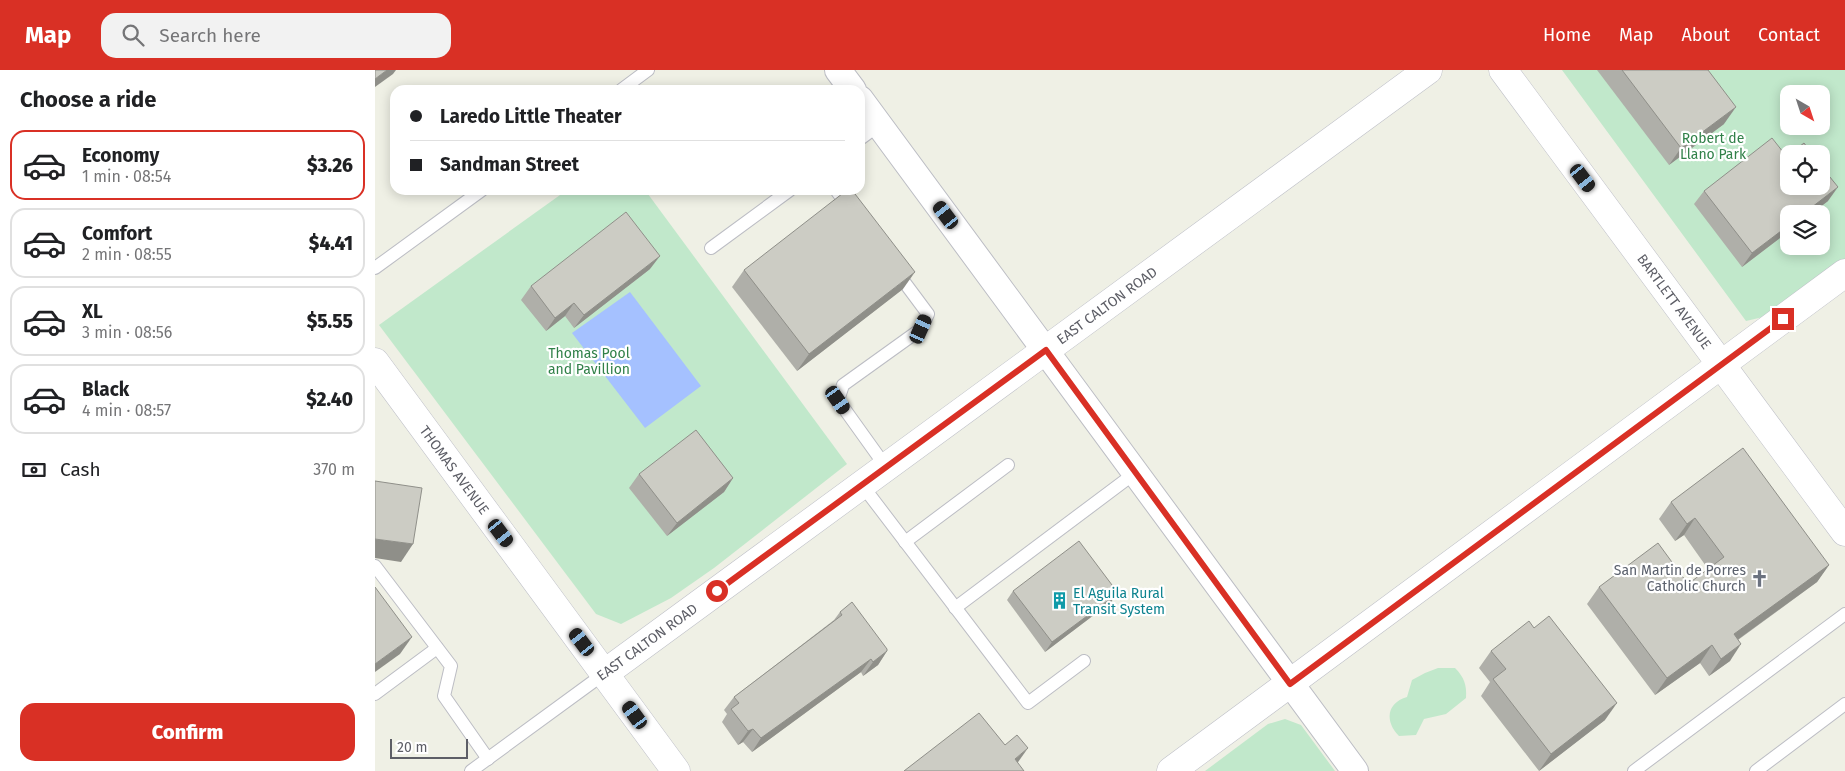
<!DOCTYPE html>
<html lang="en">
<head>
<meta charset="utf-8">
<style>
	:root { --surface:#fff; --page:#f2f2f2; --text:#202124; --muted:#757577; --line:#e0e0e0; --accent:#d93025 }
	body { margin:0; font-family:"Fira Sans",sans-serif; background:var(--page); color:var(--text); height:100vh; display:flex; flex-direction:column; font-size:19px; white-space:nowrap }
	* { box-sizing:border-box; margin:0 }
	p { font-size:16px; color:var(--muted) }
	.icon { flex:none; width:28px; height:28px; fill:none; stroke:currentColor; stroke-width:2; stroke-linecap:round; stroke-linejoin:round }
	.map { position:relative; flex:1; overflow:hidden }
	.drawer { display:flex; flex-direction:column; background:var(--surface); width:375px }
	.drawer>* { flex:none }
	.guide { position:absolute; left:15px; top:15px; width:475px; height:110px; border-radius:15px; box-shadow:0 2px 12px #0003; display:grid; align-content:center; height:110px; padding:0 20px; background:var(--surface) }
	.needle { width:32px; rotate:141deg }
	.buttons { position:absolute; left:1405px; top:15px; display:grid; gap:10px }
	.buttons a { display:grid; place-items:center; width:50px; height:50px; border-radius:10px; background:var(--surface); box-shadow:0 2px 12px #0003; font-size:25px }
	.scale { position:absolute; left:15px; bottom:12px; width:78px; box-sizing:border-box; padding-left:5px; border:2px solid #5d5e66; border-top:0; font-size:14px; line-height:18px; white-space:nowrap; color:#5d5e66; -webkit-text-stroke:4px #fff; paint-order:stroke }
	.end { position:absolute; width:22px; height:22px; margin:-11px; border:6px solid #d93025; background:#fff; box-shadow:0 0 0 2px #fff }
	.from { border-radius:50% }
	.car { position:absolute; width:15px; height:30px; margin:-15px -8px; border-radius:6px; box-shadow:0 0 4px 1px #0007; background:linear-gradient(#222 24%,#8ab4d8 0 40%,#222 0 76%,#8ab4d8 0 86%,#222 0) }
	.guide b { display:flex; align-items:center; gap:18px; height:48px; font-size:19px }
	.guide b+b { border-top:1px solid var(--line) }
	.guide i { width:12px; height:12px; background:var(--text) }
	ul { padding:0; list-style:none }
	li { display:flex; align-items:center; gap:15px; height:70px; margin:0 10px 8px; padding:0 10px; border:2px solid var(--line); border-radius:15px }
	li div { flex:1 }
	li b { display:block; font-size:19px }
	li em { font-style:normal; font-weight:800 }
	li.on { border-color:var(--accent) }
	li>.icon { width:45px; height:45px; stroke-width:1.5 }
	h2 { padding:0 20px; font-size:22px; line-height:60px }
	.pay { display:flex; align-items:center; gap:12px; height:55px; padding:0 20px; font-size:19px }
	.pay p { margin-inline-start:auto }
	.primary-button { display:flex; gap:10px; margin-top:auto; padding:10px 20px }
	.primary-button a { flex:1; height:58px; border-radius:15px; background:var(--accent); color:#fff; font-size:20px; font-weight:800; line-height:58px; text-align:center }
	header { display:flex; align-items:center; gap:30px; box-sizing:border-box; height:70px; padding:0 25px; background:var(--accent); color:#fff }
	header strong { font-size:24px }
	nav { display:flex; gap:28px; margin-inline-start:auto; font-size:18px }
	.search { width:350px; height:45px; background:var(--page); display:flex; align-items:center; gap:12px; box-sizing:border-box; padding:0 18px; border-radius:15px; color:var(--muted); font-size:19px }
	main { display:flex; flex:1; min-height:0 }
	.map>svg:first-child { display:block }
</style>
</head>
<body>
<header>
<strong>Map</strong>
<div class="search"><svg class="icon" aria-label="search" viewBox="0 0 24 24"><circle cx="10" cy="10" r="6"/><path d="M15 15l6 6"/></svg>Search here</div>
<nav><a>Home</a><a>Map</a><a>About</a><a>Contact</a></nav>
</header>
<main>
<section class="drawer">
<h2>Choose a ride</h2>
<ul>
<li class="on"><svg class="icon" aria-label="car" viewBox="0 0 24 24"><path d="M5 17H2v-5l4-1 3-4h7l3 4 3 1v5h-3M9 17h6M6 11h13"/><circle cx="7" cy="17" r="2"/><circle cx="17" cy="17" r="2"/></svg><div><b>Economy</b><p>1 min · 08:54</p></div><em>$3.26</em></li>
<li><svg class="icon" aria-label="car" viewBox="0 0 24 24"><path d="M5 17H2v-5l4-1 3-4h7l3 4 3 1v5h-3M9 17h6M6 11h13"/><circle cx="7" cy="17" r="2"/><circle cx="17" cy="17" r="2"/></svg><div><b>Comfort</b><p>2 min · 08:55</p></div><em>$4.41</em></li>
<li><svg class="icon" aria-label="car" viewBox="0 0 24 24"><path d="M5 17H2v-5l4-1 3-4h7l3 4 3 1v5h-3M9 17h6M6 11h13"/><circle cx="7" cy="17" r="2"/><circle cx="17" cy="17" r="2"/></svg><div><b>XL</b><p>3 min · 08:56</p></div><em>$5.55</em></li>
<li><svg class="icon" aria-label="car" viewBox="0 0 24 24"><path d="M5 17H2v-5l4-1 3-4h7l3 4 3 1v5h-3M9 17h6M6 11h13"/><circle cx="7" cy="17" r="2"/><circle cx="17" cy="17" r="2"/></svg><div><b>Black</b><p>4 min · 08:57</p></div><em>$2.40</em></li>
</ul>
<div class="pay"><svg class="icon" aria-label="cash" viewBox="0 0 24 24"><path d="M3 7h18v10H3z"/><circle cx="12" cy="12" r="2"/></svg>Cash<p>370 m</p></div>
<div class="primary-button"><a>Confirm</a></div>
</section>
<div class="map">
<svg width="1470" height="701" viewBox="0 0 1470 701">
	<rect width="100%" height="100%" fill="#eff0e5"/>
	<g fill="#c1e8cb" fill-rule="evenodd">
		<path d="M1187,0H1470V189L1397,243L1388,247L1371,251ZM1414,24H1446V56H1414ZM1414,84H1446V116H1414ZM1414,144H1446V176H1414Z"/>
		<path d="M192,120H270L472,394L339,498L296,528L246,554L221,544L4,255Z"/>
		<path d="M1063,598H1080C1089,607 1092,615 1091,628L1071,644L1049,649L1041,665L1024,666C1010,652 1011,633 1032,627L1037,610L1050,603Z"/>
		<path d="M910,649L926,655L960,701H830L893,654Z"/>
	</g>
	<path fill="#a5c1ff" d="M255,222L326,316L270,358L197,263Z"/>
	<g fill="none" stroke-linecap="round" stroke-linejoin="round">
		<defs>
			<g id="lane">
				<path d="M246,20L273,0"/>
				<path d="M485,69L504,55"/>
				<path d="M461,120L474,138"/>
				<path d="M336,178L415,120"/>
				<path d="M0,198L107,120"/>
				<path d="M511,397L463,330L468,315L546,259L553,244L521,201"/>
				<path d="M487,415L653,633L709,591"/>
				<path d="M530,472L633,395"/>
				<path d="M0,496L76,596L69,626L113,689"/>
				<path d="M580,538L760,403"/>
				<path d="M0,624L62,578"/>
				<path d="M96,701L230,603"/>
				<path d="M1259,701L1470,544"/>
				<path d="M1381,701L1470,634"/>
			</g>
			<g id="street">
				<path d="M463,0L478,20"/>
				<path d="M485,29L980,701"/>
			</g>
			<g id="secondary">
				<path id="s1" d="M1128,0L1470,462"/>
				<path id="s2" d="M0,292L301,701"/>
				<path id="s3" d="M230,603L1053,0"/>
				<path d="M796,701L1470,203"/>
			</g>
		</defs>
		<use href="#lane" stroke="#bcbdc4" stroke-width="14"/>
		<use href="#street" stroke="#bcbdc4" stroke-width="28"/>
		<use href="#secondary" stroke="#bfc0c8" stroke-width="29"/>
		<use href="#lane" stroke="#fff" stroke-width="12"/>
		<use href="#street" stroke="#fff" stroke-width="26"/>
		<use href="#secondary" stroke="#fff" stroke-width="28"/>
	</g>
	<g fill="#afafa9">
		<path d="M1222,0H1333L1349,54L1294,95Z"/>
		<path d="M1329,121L1453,131L1436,144H1414V161L1367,197L1319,134Z"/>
		<path d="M275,199L199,258L190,246L171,261L146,230L156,216Z"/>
		<path d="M369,200L528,219L422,301L357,217Z"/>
		<path d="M264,404L358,408L349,422L292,466L254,418Z"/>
		<path d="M1296,432L1454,495L1442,512L1363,570L1355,591L1334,606L1325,593L1280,625L1212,534L1224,517L1313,514L1333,499L1309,465L1300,471L1284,449Z"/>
		<path d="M638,521L736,532L670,582L632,530Z"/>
		<path d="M465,542L512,581L503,595L488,606L486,602L377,682L368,672L363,675L347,652L352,644L349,640L359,627L459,550Z"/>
		<path d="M1116,581L1230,650L1164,701L1106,626L1115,612L1104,598Z"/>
	</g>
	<g fill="#8f8f89">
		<path d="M12,0H21L18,4L0,17V9Z"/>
		<path d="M1361,37L1349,54L1294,95L1306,78Z"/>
		<path d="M1463,117L1453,131L1436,144H1428Z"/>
		<path d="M1414,155V161L1367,197L1377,183Z"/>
		<path d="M285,186L275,199L199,258L209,245Z"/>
		<path d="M540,202L528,219L422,301L434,284Z"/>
		<path d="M199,233L190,246L171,261L180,248Z"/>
		<path d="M358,408L349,422L292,466L302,453Z"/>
		<path d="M1320,448L1309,465L1300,471L1312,454Z"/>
		<path d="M0,469L38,474L26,492L0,488Z"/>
		<path d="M1454,495L1442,512L1347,581L1359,564Z"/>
		<path d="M743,523L736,532L670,582L677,572Z"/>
		<path d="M37,567L25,584L0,602V594Z"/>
		<path d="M1366,574L1355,591L1334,606L1346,589Z"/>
		<path d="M1337,575L1325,593L1280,625L1292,608Z"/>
		<path d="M512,581L503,595L488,606L498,592Z"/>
		<path d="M496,589L486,602L377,682L386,668Z"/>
		<path d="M1242,633L1230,650L1164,701L1176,684Z"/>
		<path d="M378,659L368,672L363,675L373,661Z"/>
		<path d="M653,678L641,695L640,689Z"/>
	</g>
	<g fill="#ccccc4" stroke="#8f8f89">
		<path d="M0,0H12L0,9Z"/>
		<path d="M1247,0H1333L1361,37L1306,78Z"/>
		<path d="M1397,68L1412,87L1414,85V116H1446V96L1463,117L1428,144H1414V155L1377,183L1329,121Z"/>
		<path d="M1429,73L1437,84H1415Z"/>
		<path d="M472,120H477L540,202L434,284L369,200Z"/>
		<path d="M251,142L285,186L209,245L199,233L180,248L156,216Z"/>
		<path d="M321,360L358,408L302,453L264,404Z"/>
		<path d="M1368,378L1454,495L1359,564L1366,574L1346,589L1337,575L1292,608L1224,517L1283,473L1313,514L1349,487L1320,448L1312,454L1296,432Z"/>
		<path d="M0,411L47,418L38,474L0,469Z"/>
		<path d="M704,471L743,523L677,572L638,521Z"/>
		<path d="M0,517L37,567L0,594Z"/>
		<path d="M477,532L512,579V581L498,592L496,589L386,668L378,659L373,661L356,639L364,633L359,627L467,545L465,542Z"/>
		<path d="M1174,546L1242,633L1176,684L1118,609L1131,599L1116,581L1154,551L1159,558Z"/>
		<path d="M604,643L630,675L642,665L653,678L640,689L649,701H529Z"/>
	</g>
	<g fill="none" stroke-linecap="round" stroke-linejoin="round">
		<path stroke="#d93025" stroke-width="6" d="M342,521L671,280L915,614L1408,249"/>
	</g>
	<defs>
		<symbol id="church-bare" viewBox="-9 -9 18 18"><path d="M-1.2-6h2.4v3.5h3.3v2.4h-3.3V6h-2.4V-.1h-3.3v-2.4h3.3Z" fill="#6b7280" stroke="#fff" stroke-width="2.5" paint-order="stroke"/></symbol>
		<symbol id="building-bare" viewBox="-9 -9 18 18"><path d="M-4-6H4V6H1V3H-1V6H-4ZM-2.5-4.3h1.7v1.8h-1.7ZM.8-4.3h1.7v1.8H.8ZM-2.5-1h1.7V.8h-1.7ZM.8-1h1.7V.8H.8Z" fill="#0f9aa8" stroke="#fff" stroke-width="2.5" paint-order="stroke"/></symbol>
	</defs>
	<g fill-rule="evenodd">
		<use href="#church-bare" x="1372" y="496" width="25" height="25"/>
		<use href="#building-bare" x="672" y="518" width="25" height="25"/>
	</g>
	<g text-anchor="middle" stroke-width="4.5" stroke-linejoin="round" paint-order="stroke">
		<g font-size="14" fill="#318149" stroke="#fff">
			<text x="1338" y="73">Robert de<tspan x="1338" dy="16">Llano Park</tspan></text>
			<text x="214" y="288">Thomas Pool<tspan x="214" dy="16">and Pavillion</tspan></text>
		</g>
		<g font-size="14" fill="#5d5e66" stroke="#fff">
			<text dy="5" stroke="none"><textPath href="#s1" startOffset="288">BARTLETT AVENUE</textPath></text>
			<text dy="5" stroke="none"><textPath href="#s3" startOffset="622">EAST CALTON ROAD</textPath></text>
			<text dy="5" stroke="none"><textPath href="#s2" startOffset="134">THOMAS AVENUE</textPath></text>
			<text transform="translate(272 572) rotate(-36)" y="5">EAST CALTON ROAD</text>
		</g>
		<g font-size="14" fill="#5b616d" stroke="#fff" text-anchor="end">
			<text x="1371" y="505">San Martin de Porres<tspan x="1371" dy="16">Catholic Church</tspan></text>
		</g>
		<g font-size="14" fill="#0d838f" stroke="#fff" text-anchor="start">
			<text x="698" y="528">El Aguila Rural<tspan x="698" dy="16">Transit System</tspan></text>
		</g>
	</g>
</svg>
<div class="buttons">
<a><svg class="needle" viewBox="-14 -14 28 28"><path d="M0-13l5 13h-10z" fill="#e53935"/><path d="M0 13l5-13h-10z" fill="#757577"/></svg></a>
<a><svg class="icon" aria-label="locate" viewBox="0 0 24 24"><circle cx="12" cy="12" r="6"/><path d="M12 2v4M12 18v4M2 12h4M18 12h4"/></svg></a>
<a><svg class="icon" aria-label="layers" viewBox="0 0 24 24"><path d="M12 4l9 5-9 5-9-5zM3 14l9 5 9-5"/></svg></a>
</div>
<div class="scale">20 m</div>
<i class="end from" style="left:342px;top:521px"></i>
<i class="end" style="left:1408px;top:249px"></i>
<i class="car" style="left:1208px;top:108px;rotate:143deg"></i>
<i class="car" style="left:571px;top:145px;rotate:323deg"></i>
<i class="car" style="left:546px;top:259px;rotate:24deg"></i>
<i class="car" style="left:463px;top:330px;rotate:145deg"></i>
<i class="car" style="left:126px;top:463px;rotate:143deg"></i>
<i class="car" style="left:207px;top:572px;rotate:323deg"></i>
<i class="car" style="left:260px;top:645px;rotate:324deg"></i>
<div class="guide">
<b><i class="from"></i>Laredo Little Theater</b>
<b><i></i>Sandman Street</b>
</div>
</div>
</main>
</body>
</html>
